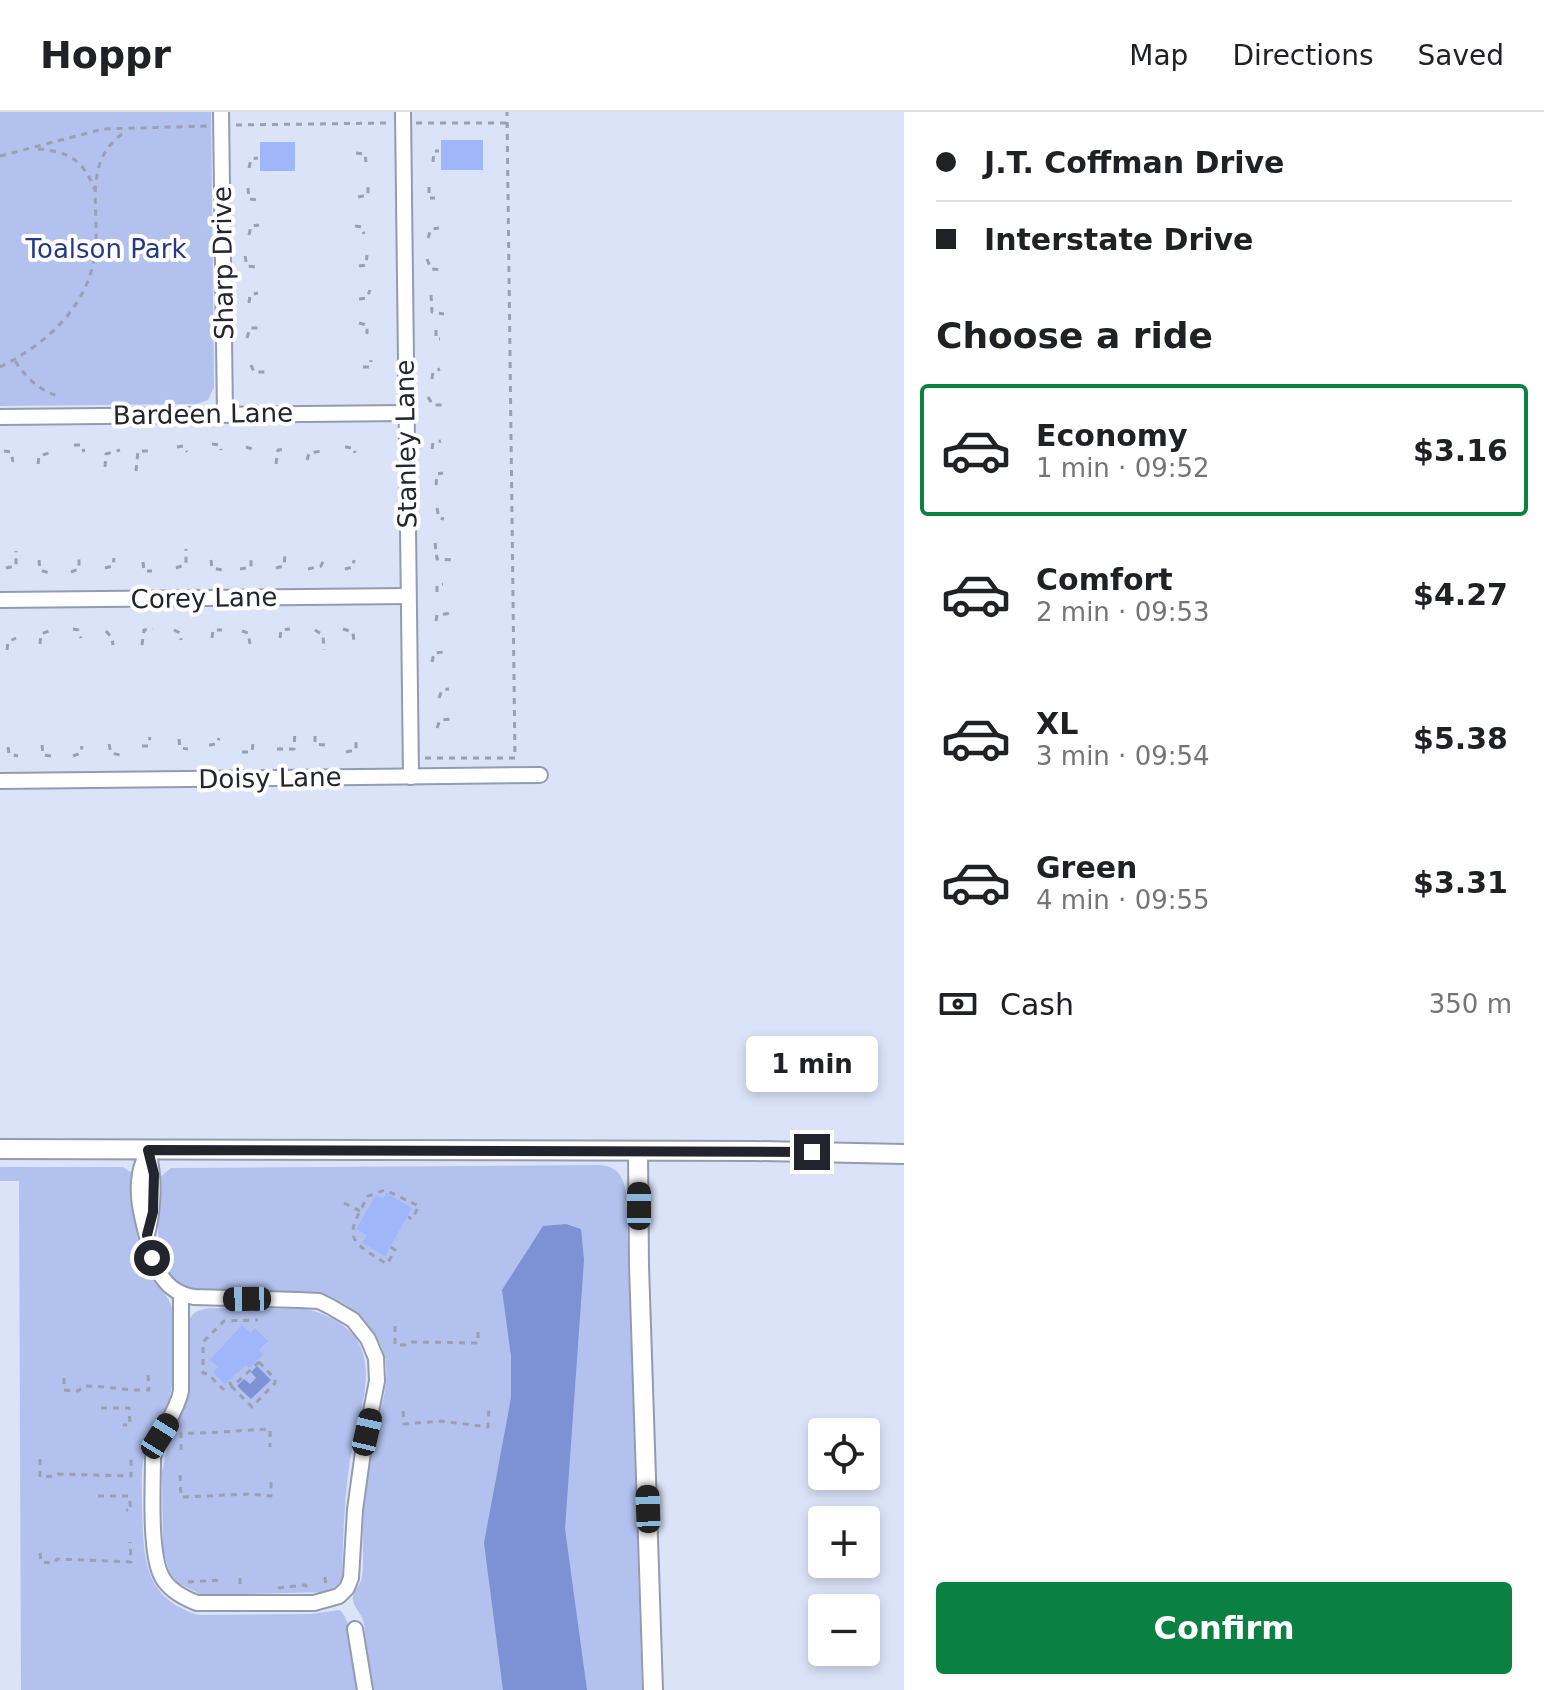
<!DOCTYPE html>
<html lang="en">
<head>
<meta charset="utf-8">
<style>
	:root { --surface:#fff; --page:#f6f6f6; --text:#202124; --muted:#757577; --line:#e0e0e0; --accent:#0b8043 }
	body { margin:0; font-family:"DejaVu Sans",sans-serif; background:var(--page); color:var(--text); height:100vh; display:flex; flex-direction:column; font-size:30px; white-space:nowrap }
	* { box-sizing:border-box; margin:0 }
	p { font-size:26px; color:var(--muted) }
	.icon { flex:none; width:44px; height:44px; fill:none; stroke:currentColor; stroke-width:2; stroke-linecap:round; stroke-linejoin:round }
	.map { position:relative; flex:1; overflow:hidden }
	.panel { display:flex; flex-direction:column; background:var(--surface); width:640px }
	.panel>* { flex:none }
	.top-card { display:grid; align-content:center; height:176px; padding:0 32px; background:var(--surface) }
	.controls { position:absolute; left:808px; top:1306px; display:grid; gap:16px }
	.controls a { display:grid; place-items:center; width:72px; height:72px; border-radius:8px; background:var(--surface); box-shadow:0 4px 12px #0003; font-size:40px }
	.end { position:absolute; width:36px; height:36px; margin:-18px; border:10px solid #22252d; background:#fff; box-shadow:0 0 0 4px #fff }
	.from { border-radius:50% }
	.bubble { position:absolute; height:56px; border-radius:8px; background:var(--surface); box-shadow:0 4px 12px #0003; font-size:26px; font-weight:700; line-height:56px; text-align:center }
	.car { position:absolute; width:24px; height:48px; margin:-24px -12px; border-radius:10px; box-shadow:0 0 6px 2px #0007; background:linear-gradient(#222 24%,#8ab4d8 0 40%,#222 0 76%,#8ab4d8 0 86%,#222 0) }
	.top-card b { display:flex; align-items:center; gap:28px; height:76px; font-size:30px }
	.top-card b+b { border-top:2px solid var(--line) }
	.top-card i { width:20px; height:20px; background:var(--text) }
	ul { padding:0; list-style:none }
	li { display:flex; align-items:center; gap:24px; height:132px; margin:0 16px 12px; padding:0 16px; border:4px solid transparent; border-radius:8px }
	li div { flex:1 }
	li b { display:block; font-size:30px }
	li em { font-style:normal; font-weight:700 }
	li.on { border-color:var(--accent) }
	li>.icon { width:72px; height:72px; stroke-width:1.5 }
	h2 { padding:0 32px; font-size:36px; line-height:96px }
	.pay { display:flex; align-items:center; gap:20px; height:88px; padding:0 32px; font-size:30px }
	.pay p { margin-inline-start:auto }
	.cta { display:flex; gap:16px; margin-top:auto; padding:16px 32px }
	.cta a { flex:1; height:92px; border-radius:8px; background:var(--accent); color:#fff; font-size:32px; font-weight:700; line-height:92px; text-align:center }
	header { display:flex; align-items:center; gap:48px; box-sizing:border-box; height:112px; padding:0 40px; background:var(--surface); border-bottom:2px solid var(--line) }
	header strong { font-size:38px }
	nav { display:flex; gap:44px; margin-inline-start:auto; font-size:28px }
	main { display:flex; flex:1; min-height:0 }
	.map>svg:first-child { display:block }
</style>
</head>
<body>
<header>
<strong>Hoppr</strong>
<nav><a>Map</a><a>Directions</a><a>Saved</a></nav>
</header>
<main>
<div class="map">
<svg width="904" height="1578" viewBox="0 0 904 1578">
	<rect width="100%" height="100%" fill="#dbe3f8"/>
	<g fill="#b2c1ee">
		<path d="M0,0H211L214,275L208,288L197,292L0,294Z"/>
		<path d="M600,1053C618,1055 623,1064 626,1080L642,1578H371C368,1556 367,1534 364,1512C363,1502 351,1494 353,1484C354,1479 359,1474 361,1469C365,1454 362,1435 363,1420C363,1396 366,1371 369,1347C374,1316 389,1284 386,1252C385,1240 379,1228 372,1218C357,1196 333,1182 306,1180C243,1173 156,1211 158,1113C158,1097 156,1080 160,1065L171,1056Z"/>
		<path d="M0,1055H123L133,1062C135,1090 134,1123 143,1151C149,1170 168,1179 173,1198C173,1226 177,1257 170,1284C166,1302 152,1317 147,1334C140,1354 142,1374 142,1395C144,1445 142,1486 199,1503L311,1502L340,1498C356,1516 354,1554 357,1578H21L19,1069H0Z"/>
		<path d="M210,1196L307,1197C398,1222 359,1290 349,1355C344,1391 343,1429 342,1465L338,1473L329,1480L202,1483L178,1471L170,1462L163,1438L162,1360L169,1327L187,1290L188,1213C191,1200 197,1198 210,1196Z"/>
	</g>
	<g fill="#7c92d4">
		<path d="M566,1112L581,1117L584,1148L565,1417L587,1578H503L484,1431L511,1286V1244L502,1178L543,1114Z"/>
		<path d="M257,1254L271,1268L251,1287L237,1274L244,1267L250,1272L256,1266L251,1260Z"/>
	</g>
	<g fill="#9fb6fb">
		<rect x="441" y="28" width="42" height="30"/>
		<rect x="260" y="30" width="35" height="29"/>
		<path d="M386,1081L412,1096L385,1144L362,1131L367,1123L356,1117L376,1083L383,1087Z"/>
		<path d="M242,1213L251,1221L255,1216L268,1229L259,1238L263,1242L250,1256L246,1253L225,1272L213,1260L218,1255L210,1248Z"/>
	</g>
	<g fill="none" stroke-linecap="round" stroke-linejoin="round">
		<defs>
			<g id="minor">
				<path d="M221,0L225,302"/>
				<path d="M403,0L411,665"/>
				<path d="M0,305L406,301"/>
				<path d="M0,488L408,484"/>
				<path d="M0,669L540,663"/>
				<path d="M148,1038C145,1046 141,1054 140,1062C136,1084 142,1105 147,1125C154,1153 162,1180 194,1185L299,1188L319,1189L331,1195L353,1208L368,1227L376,1246L377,1269L363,1340L355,1398L351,1466L347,1476L339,1484L314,1491H197C184,1486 169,1478 162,1465C149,1442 153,1374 153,1346C157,1321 176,1304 181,1279V1183"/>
				<path d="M147,1123C154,1094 155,1068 148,1038"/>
				<path d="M355,1517L365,1578"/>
			</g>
			<g id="secondary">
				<path d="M0,1037L756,1039L904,1042"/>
				<path d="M638,1039L639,1154L653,1578"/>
			</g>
		</defs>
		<use href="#minor" stroke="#939baf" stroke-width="18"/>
		<use href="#secondary" stroke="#939baf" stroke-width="22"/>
		<g stroke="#9aa0b0" stroke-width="3" stroke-dasharray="6 6" stroke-linecap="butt">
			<path d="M416,11H507"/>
			<path d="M236,13L389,11"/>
			<path d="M38,37C70,40 83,48 95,78"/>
			<path d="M356,41L365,42L366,50"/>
			<path d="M0,44L103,17L209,14"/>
			<path d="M433,50L434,39H439"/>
			<path d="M249,56L251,47L258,46"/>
			<path d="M429,75V86H435"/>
			<path d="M248,76L249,87L257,88"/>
			<path d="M358,85L368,83V75"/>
			<path d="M355,114L362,115L364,122"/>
			<path d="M249,123L251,114L259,113"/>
			<path d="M428,126L431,117L439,116"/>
			<path d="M245,144L247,154L258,155"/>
			<path d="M427,147L431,157L443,158"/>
			<path d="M359,154L366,153L367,143"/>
			<path d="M431,183L432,200L444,202"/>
			<path d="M359,187L367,186L370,178"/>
			<path d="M249,191L250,183L258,181"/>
			<path d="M359,211L367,213V222"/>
			<path d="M436,218V227H440"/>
			<path d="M247,226L250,216H259"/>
			<path d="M15,249C27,267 40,279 61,285"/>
			<path d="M251,253L254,260H269"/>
			<path d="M0,255C44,233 84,199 94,148C103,101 78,49 127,19"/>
			<path d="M363,255H370L371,248"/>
			<path d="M432,267L433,260L440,257"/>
			<path d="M428,285L433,293H445"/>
			<path d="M212,332L220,333L221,338"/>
			<path d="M74,333H82L84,340"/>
			<path d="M177,335L183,334L187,340"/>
			<path d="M246,335L255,338"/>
			<path d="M345,335L354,336L355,341"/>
			<path d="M432,337L433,331L441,329"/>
			<path d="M4,339L11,340L13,350"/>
			<path d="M307,348L309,341L322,339"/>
			<path d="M38,352L39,344L49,341"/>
			<path d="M276,352L278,338L286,337"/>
			<path d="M105,355L106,342L120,338"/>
			<path d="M136,359L138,339H150"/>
			<path d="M436,373L437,362L443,361"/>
			<path d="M437,396L439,406L444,407"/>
			<path d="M435,431L437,447L453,448"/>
			<path d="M39,448L40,458L49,461"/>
			<path d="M211,448L212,456L222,458"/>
			<path d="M143,450L144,459H152"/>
			<path d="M6,456L16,454V439"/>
			<path d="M105,456L113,454L114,446"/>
			<path d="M176,456L186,452V437"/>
			<path d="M276,456L284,454L285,443"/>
			<path d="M240,457L251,455V448"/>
			<path d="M308,457L321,454L324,447"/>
			<path d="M345,457L353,455L354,448"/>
			<path d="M71,460L79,457V446"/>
			<path d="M437,480V473L443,472"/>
			<path d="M436,509L437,503L452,501"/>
			<path d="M73,517L78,518L81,526"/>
			<path d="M343,517L353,520L354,531"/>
			<path d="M174,518L180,521L181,528"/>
			<path d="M315,518L323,523L324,538"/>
			<path d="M106,519L112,526L113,533"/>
			<path d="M242,519L248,521L250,532"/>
			<path d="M212,526L213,518H222"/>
			<path d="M280,526L281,518L290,517"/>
			<path d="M40,532L41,522L49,519"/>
			<path d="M142,533L144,518L153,517"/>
			<path d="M7,538L8,530L16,526"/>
			<path d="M432,550L434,541L444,540"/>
			<path d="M439,586L442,578L449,577"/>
			<path d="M437,616L440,608L453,607"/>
			<path d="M315,624V632L325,633"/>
			<path d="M179,627L180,636L188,637"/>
			<path d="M109,632L111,641L120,643"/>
			<path d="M42,633L43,643L51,644"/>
			<path d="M209,633L217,632L219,626"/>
			<path d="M142,634H148L150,625"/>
			<path d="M8,635L9,642L18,644"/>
			<path d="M277,637H294L295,618"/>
			<path d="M242,640H252L253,631"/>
			<path d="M346,640L356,638V630"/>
			<path d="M73,644L81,641L82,634"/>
			<path d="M425,646H515L507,0"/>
			<path d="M344,1091L360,1099"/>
			<path d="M391,1135L395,1138L387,1152C346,1127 345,1126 368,1084L385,1078L419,1094L412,1107L408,1105"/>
			<path d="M395,1214V1233H408L412,1230L478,1231V1218"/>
			<path d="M259,1250L275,1267V1271L252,1295L232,1275L259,1250L263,1246"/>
			<path d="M64,1266V1278L78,1279L84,1274C106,1274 127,1279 149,1278L148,1263H143"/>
			<path d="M232,1275L230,1271L223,1277L208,1262L203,1261V1230L224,1209L258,1208"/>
			<path d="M101,1296H129L130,1313H123"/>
			<path d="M403,1299L404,1312L441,1309L488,1315L489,1293"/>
			<path d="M181,1338V1321C211,1322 240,1318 270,1317V1335"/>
			<path d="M40,1347V1365L55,1364L58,1362L131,1364V1346"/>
			<path d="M180,1363L181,1385L251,1382L271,1384V1366"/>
			<path d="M98,1384H129L131,1398H126"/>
			<path d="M40,1441L41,1450L54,1451L57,1447L131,1450L130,1430"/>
			<path d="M325,1465L326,1474"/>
			<path d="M240,1466V1478"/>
			<path d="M188,1470L220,1468"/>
			<path d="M278,1476L305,1473L309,1476"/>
		</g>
		<use href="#minor" stroke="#fff" stroke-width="14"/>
		<use href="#secondary" stroke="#fff" stroke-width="18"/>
	</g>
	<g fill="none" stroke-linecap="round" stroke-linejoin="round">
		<path stroke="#22252d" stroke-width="10" d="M152,1146L147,1123L153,1100L154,1062L148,1038L812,1040"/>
	</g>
	<g text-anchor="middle" stroke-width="8" stroke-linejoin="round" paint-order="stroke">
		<g font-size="26" fill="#273986" stroke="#fff">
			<text x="106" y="146">Toalson Park</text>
		</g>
		<g font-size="26" fill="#22252d" stroke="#fff">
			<text transform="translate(223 151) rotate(-91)" y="9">Sharp Drive</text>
			<text transform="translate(203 302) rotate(-1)" y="9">Bardeen Lane</text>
			<text transform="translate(406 332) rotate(-91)" y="9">Stanley Lane</text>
			<text transform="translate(204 486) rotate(-1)" y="9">Corey Lane</text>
			<text transform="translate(270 666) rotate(-1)" y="9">Doisy Lane</text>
		</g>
	</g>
</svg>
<div class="controls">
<a><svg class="icon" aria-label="locate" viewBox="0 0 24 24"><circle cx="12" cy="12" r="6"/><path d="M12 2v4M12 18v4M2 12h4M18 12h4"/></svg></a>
<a>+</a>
<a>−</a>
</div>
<i class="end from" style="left:152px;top:1146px"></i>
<i class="end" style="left:812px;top:1040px"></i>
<div class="bubble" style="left:746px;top:924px;width:132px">1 min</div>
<i class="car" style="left:639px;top:1094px;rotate:0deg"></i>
<i class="car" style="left:247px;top:1187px;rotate:269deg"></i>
<i class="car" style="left:367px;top:1320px;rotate:13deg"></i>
<i class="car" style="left:160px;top:1324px;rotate:32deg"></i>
<i class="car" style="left:648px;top:1397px;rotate:358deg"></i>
</div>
<section class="panel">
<div class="top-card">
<b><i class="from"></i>J.T. Coffman Drive</b>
<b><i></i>Interstate Drive</b>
</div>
<h2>Choose a ride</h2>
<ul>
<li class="on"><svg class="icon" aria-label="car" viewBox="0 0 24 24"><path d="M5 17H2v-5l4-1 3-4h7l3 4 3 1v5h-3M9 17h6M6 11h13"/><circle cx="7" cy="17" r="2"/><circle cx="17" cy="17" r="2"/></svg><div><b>Economy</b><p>1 min · 09:52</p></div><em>$3.16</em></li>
<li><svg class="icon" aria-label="car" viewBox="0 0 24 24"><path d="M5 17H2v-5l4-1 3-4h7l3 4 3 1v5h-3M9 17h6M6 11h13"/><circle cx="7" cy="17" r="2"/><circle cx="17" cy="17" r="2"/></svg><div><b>Comfort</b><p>2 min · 09:53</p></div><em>$4.27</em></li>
<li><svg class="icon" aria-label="car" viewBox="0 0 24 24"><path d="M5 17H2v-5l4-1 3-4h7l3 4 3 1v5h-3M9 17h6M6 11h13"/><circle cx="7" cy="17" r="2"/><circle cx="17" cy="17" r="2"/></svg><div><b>XL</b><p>3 min · 09:54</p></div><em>$5.38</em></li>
<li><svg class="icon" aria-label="car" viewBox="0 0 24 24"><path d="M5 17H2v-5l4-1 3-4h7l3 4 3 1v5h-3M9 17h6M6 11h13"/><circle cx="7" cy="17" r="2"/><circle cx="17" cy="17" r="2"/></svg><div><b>Green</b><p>4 min · 09:55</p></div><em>$3.31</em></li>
</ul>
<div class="pay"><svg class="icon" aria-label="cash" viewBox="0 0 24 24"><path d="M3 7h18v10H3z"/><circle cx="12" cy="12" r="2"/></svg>Cash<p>350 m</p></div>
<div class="cta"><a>Confirm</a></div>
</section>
</main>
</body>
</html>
